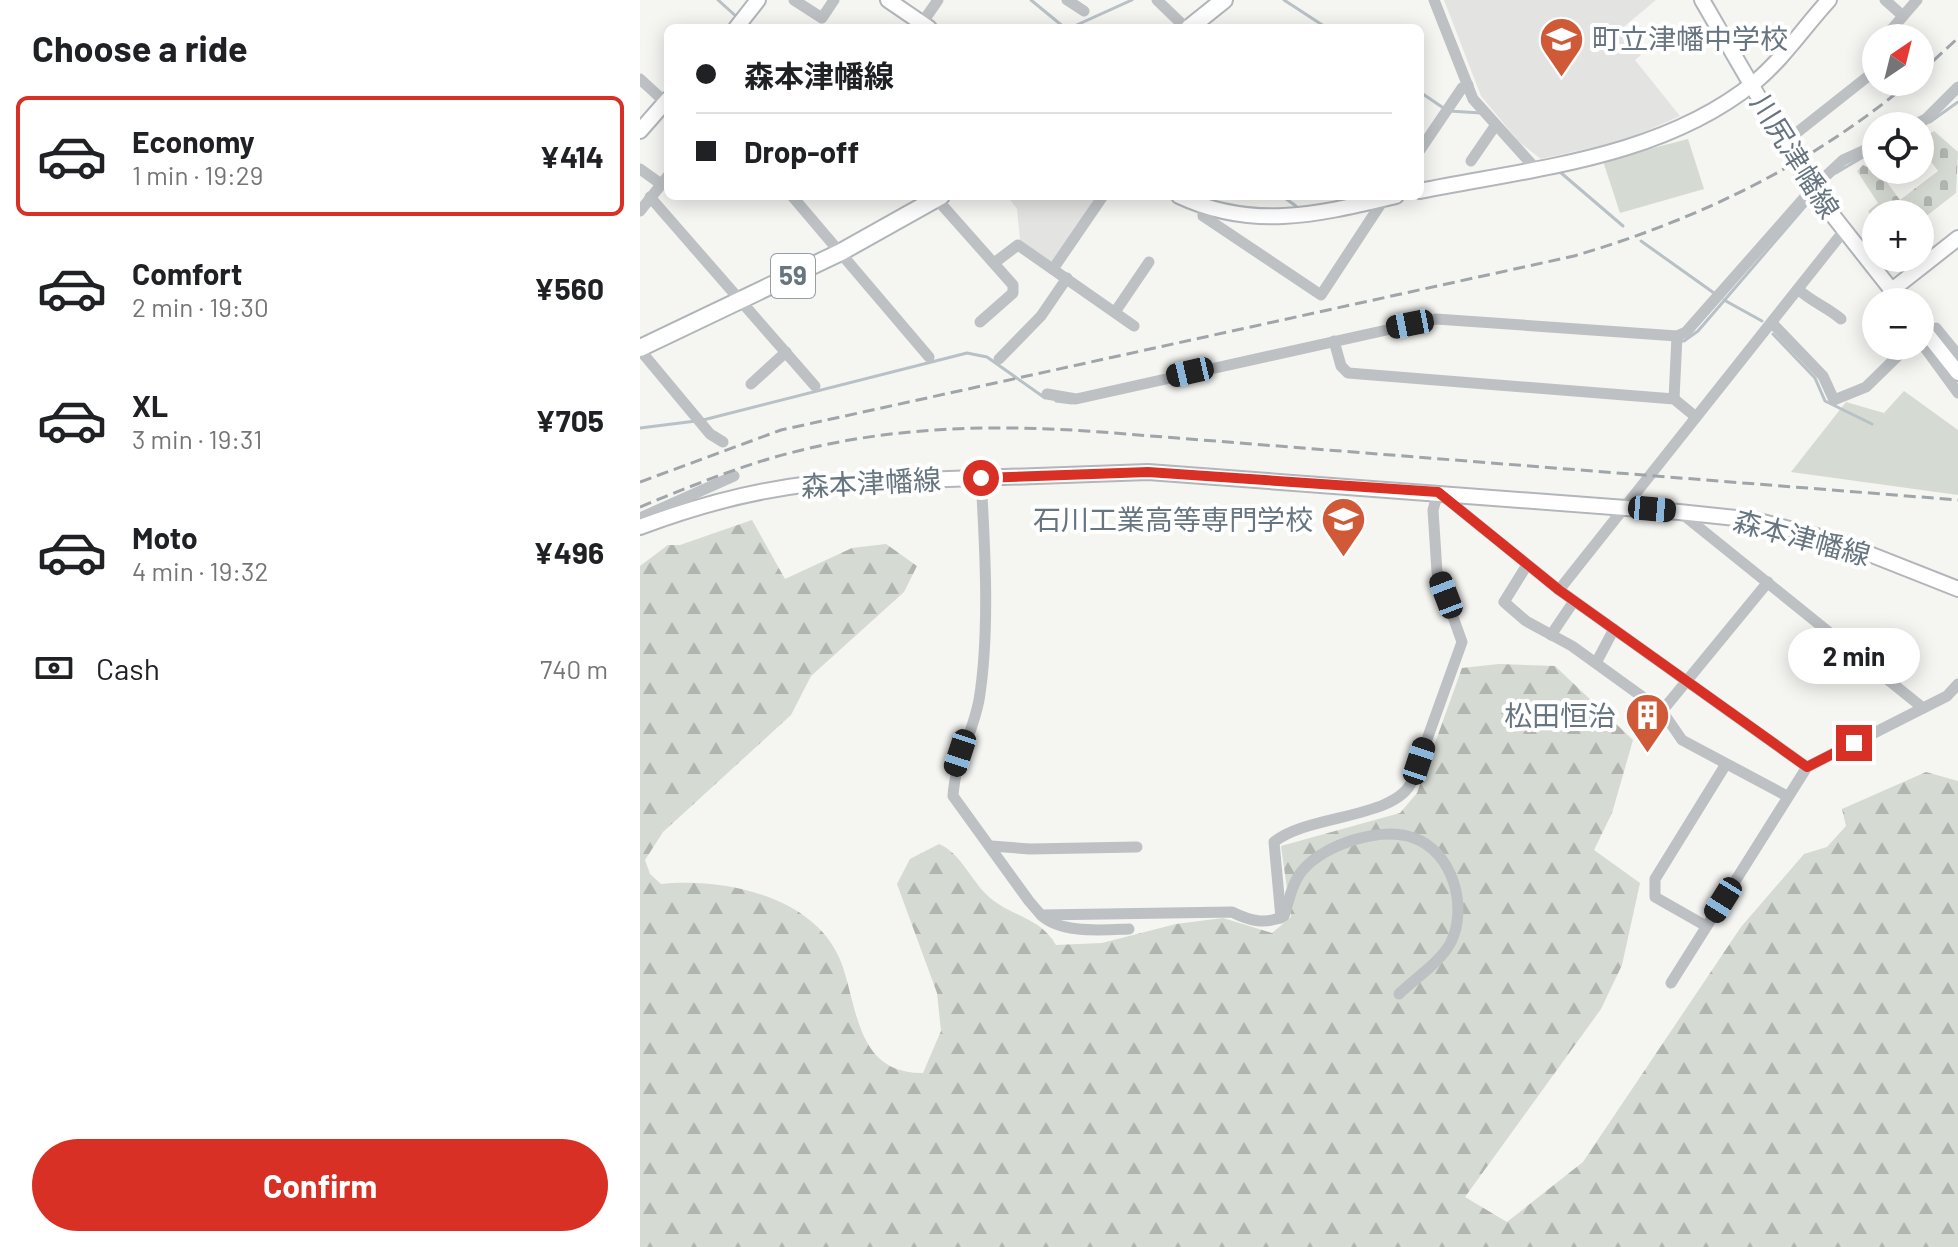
<!DOCTYPE html>
<html lang="en">
<head>
<meta charset="utf-8">
<style>
	:root { --surface:#fff; --page:#f2f2f2; --text:#202124; --muted:#757577; --line:#e0e0e0; --accent:#d93025 }
	body { margin:0; font-family:Barlow,"Noto Sans JP",sans-serif; background:var(--page); color:var(--text); height:100vh; display:flex; flex-direction:column; font-size:30px; white-space:nowrap }
	* { box-sizing:border-box; margin:0 }
	p { font-size:26px; color:var(--muted) }
	.icon { flex:none; width:44px; height:44px; fill:none; stroke:currentColor; stroke-width:2; stroke-linecap:round; stroke-linejoin:round }
	.map { position:relative; flex:1; overflow:hidden }
	.drawer { display:flex; flex-direction:column; background:var(--surface); width:640px }
	.drawer>* { flex:none }
	.guide { position:absolute; left:24px; top:24px; width:760px; height:176px; border-radius:12px; box-shadow:0 4px 20px #0003; display:grid; align-content:center; height:176px; padding:0 32px; background:var(--surface) }
	.needle { width:52px; rotate:35deg }
	.fabs { position:absolute; left:1222px; top:24px; display:grid; gap:16px }
	.fabs a { display:grid; place-items:center; width:72px; height:72px; border-radius:50%; background:var(--surface); box-shadow:0 4px 20px #0003; font-size:40px }
	.end { position:absolute; width:36px; height:36px; margin:-18px; border:10px solid #d93025; background:#fff; box-shadow:0 0 0 4px #fff }
	.from { border-radius:50% }
	.bubble { position:absolute; height:56px; border-radius:28px; background:var(--surface); box-shadow:0 4px 20px #0003; font-size:26px; font-weight:700; line-height:56px; text-align:center }
	.car { position:absolute; width:24px; height:48px; margin:-24px -12px; border-radius:10px; box-shadow:0 0 6px 2px #0007; background:linear-gradient(#222 24%,#8ab4d8 0 40%,#222 0 76%,#8ab4d8 0 86%,#222 0) }
	.guide b { display:flex; align-items:center; gap:28px; height:76px; font-size:30px }
	.guide b+b { border-top:2px solid var(--line) }
	.guide i { width:20px; height:20px; background:var(--text) }
	ul { padding:0; list-style:none }
	li { display:flex; align-items:center; gap:24px; height:120px; margin:0 16px 12px; padding:0 16px; border:4px solid transparent; border-radius:12px }
	li div { flex:1 }
	li b { display:block; font-size:30px }
	li em { font-style:normal; font-weight:700 }
	li.active { border-color:var(--accent) }
	li>.icon { width:72px; height:72px; stroke-width:1.5 }
	h2 { padding:0 32px; font-size:36px; line-height:96px }
	.pay { display:flex; align-items:center; gap:20px; height:88px; padding:0 32px; font-size:30px }
	.pay p { margin-inline-start:auto }
	.primary-button { display:flex; gap:16px; margin-top:auto; padding:16px 32px }
	.primary-button a { flex:1; height:92px; border-radius:48px; background:var(--accent); color:#fff; font-size:32px; font-weight:700; line-height:92px; text-align:center }
	main { display:flex; flex:1; min-height:0 }
	.map>svg:first-child { display:block }
</style>
</head>
<body>
<main>
<section class="drawer">
<h2>Choose a ride</h2>
<ul>
<li class="active"><svg class="icon" aria-label="car" viewBox="0 0 24 24"><path d="M5 17H2v-5l4-1 3-4h7l3 4 3 1v5h-3M9 17h6M6 11h13"/><circle cx="7" cy="17" r="2"/><circle cx="17" cy="17" r="2"/></svg><div><b>Economy</b><p>1 min · 19:29</p></div><em>¥414</em></li>
<li><svg class="icon" aria-label="car" viewBox="0 0 24 24"><path d="M5 17H2v-5l4-1 3-4h7l3 4 3 1v5h-3M9 17h6M6 11h13"/><circle cx="7" cy="17" r="2"/><circle cx="17" cy="17" r="2"/></svg><div><b>Comfort</b><p>2 min · 19:30</p></div><em>¥560</em></li>
<li><svg class="icon" aria-label="car" viewBox="0 0 24 24"><path d="M5 17H2v-5l4-1 3-4h7l3 4 3 1v5h-3M9 17h6M6 11h13"/><circle cx="7" cy="17" r="2"/><circle cx="17" cy="17" r="2"/></svg><div><b>XL</b><p>3 min · 19:31</p></div><em>¥705</em></li>
<li><svg class="icon" aria-label="car" viewBox="0 0 24 24"><path d="M5 17H2v-5l4-1 3-4h7l3 4 3 1v5h-3M9 17h6M6 11h13"/><circle cx="7" cy="17" r="2"/><circle cx="17" cy="17" r="2"/></svg><div><b>Moto</b><p>4 min · 19:32</p></div><em>¥496</em></li>
</ul>
<div class="pay"><svg class="icon" aria-label="cash" viewBox="0 0 24 24"><path d="M3 7h18v10H3z"/><circle cx="12" cy="12" r="2"/></svg>Cash<p>740 m</p></div>
<div class="primary-button"><a>Confirm</a></div>
</section>
<div class="map">
<svg width="1318" height="1247" viewBox="0 0 1318 1247">
	<defs>
		<pattern id="forest-firs" width="22" height="20" patternUnits="userSpaceOnUse" patternTransform="scale(2)"><rect width="22" height="20" fill="#d5dad2"/><path d="M5 1l3.5 6h-7zM16 11l3.5 6h-7z" fill="#b1b5b0"/></pattern>
		<pattern id="cemetery-stones" width="16" height="16" patternUnits="userSpaceOnUse" patternTransform="scale(2)"><rect width="16" height="16" fill="#d5dad2"/><path d="M2 7V4a2 2 0 0 1 4 0v3zM10 15v-3a2 2 0 0 1 4 0v3z" fill="#b1b5b0"/></pattern>
	</defs>
	<rect width="100%" height="100%" fill="#f5f5f2"/>
	<g fill="#e3e4e2">
		<path d="M804,0H1016L980,30L1001,55L995,60L1040,116L986,140L901,159L879,142L841,96Z"/>
		<path d="M367,196H458L412,263L380,240L377,209Z"/>
	</g>
	<g fill="#d5dad2">
		<path d="M1048,139L1064,189L980,213L963,161Z"/>
		<path d="M1264,391L1318,430V495L1151,472L1206,402L1244,413Z"/>
	</g>
	<path fill="url(#forest-firs)" d="M112,520L145,579L212,548L246,544L277,566L264,592L171,676L151,715L23,832L5,860L10,874L21,884C82,877 176,896 201,962C218,1007 216,1074 283,1073L301,1031L297,993L257,884L270,859L299,844C320,853 330,878 346,894C367,916 400,916 416,945L462,943L536,924L583,918L632,933L651,917L641,846L760,813L777,793L822,668L859,664L915,666L993,740L972,813L954,850L1000,883L982,965L961,1009L825,1197L867,1222L943,1162L1101,927L1164,854L1187,847L1206,826L1202,809L1286,772L1318,781V1247H0V566L28,545H40Z"/>
	<path fill="url(#cemetery-stones)" d="M1294,131L1318,152L1316,193L1280,221V214H1272L1267,209L1261,214H1236V222L1228,211L1238,203L1217,171L1223,165L1240,173L1260,200L1298,171L1280,147V140Z"/>
	<g fill="none" stroke-linecap="round" stroke-linejoin="round">
		<g stroke="#b8c1c6" stroke-width="3">
			<path d="M78,0L98,18"/>
			<path d="M391,0L425,28"/>
			<path d="M644,0L687,28"/>
			<path d="M430,28L492,0"/>
			<path d="M780,92L802,107"/>
			<path d="M809,111L841,113"/>
			<path d="M1290,122L1318,102"/>
			<path d="M920,172L983,226"/>
			<path d="M1196,173L1223,157"/>
			<path d="M642,196L656,206"/>
			<path d="M1001,241L1074,293"/>
			<path d="M1084,300L1122,321"/>
			<path d="M1133,334L1175,378L1185,401L1232,424"/>
			<path d="M1038,341H1044L1058,331L1174,196"/>
			<path d="M416,401L432,403"/>
			<path d="M63,420L327,353L347,357L405,398"/>
			<path d="M0,428L56,421"/>
		</g>
		<defs>
			<g id="secondary">
				<path d="M248,0L289,28"/>
				<path d="M1062,0L1172,189L1261,302"/>
				<path d="M96,28L118,0"/>
				<path d="M0,131L28,99"/>
				<path d="M780,191C894,168 1021,158 1115,82C1143,59 1165,26 1189,0"/>
				<path d="M539,196C614,231 679,214 756,196"/>
				<path d="M1252,290L1318,238"/>
				<path d="M1280,325L1318,373"/>
				<path d="M0,527C56,506 110,491 170,484L508,472L1039,512L1115,520L1199,542L1318,589"/>
			</g>
			<g id="primary">
				<path d="M549,28L584,0"/>
				<path d="M0,348L201,252L301,196"/>
			</g>
		</defs>
		<use href="#secondary" stroke="#b2b6ba" stroke-width="18"/>
		<use href="#primary" stroke="#b0b5b8" stroke-width="20"/>
		<g stroke="#bdc1c4" stroke-width="11">
			<path d="M154,0L182,18L194,0"/>
			<path d="M427,0L444,11"/>
			<path d="M517,0L546,28"/>
			<path d="M794,0L833,99L895,168"/>
			<path d="M1245,0L1263,16"/>
			<path d="M282,23L298,0"/>
			<path d="M1254,38L1251,30L1277,0"/>
			<path d="M0,79L25,102"/>
			<path d="M1272,126L1286,119L1318,87"/>
			<path d="M1145,142L1236,70"/>
			<path d="M780,150L822,88L828,85"/>
			<path d="M831,161L855,126"/>
			<path d="M0,169L21,184"/>
			<path d="M152,196L289,357"/>
			<path d="M294,196L373,285V293L340,322"/>
			<path d="M10,197L175,386"/>
			<path d="M563,207V216L681,295L744,199"/>
			<path d="M0,211L28,176"/>
			<path d="M354,263L378,245L494,326"/>
			<path d="M413,269L463,196"/>
			<path d="M1159,290C1172,302 1187,307 1201,319"/>
			<path d="M475,312L509,262"/>
			<path d="M1133,324L1183,376L1194,400L1226,387L1268,346"/>
			<path d="M1280,335L1296,328L1318,355"/>
			<path d="M694,341L701,366L708,373L1034,399L1056,417"/>
			<path d="M1280,341L1318,393"/>
			<path d="M0,350L70,434L83,442"/>
			<path d="M359,359L401,316L427,278"/>
			<path d="M111,384L146,352"/>
			<path d="M407,394L436,399L796,319L1037,336L1046,332L1172,189L1203,160L1236,145"/>
			<path d="M1034,399L1037,336"/>
			<path d="M341,478C345,546 350,634 339,700C333,733 315,761 313,796L389,901L401,915L592,912C610,921 626,925 644,916C649,901 652,883 662,871C684,844 741,826 774,838C813,852 828,907 811,942C800,963 775,978 759,994"/>
			<path d="M1041,513L1283,708"/>
			<path d="M0,518L94,476"/>
			<path d="M887,565L864,602L886,621L932,646L1022,711L1042,740L1147,796"/>
			<path d="M919,590L1203,232"/>
			<path d="M911,635L934,601"/>
			<path d="M956,663L974,629"/>
			<path d="M1022,711L1128,582"/>
			<path d="M351,846L390,849L497,847"/>
			<path d="M401,915C421,934 463,930 489,929"/>
			<path d="M641,918L634,842C668,814 756,819 772,781L822,642L797,572L793,510L798,492L919,590L1167,767L1307,696L1318,684"/>
			<path d="M1066,926L1015,897V879L1086,764"/>
			<path d="M1031,983L1167,767"/>
		</g>
		<use href="#secondary" stroke="#fff" stroke-width="14"/>
		<use href="#primary" stroke="#fff" stroke-width="16"/>
		<g stroke="#9fa5a9" stroke-width="3" stroke-dasharray="12 6" stroke-linecap="butt">
			<path d="M1280,73L1318,38"/>
			<path d="M0,482L141,430L934,256C1057,220 1171,165 1270,82"/>
			<path d="M0,507C49,487 99,466 150,453C253,426 356,424 461,432L1318,500"/>
		</g>
	</g>
	<g fill="none" stroke-linecap="round" stroke-linejoin="round">
		<path stroke="#d93025" stroke-width="10" d="M341,478L508,472L798,492L919,590L1167,767L1214,743"/>
	</g>
	<defs>
		<symbol id="school-pin" viewBox="-11 -11 22 30"><path d="M0 17L-7.5 6A9.5 9.5 0 1 1 7.5 6Z" fill="#d05937" stroke="#fff"/><path d="M0-5L7-2L0 1L-7-2ZM-4 1L0 2.5L4 1V4Q0 6-4 4Z" fill="#fff"/></symbol>
		<symbol id="building-pin" viewBox="-11 -11 22 30"><path d="M0 17L-7.5 6A9.5 9.5 0 1 1 7.5 6Z" fill="#d05937" stroke="#fff"/><path d="M-4-6H4V6H1V3H-1V6H-4ZM-2.5-4.3h1.7v1.8h-1.7ZM.8-4.3h1.7v1.8H.8ZM-2.5-1h1.7V.8h-1.7ZM.8-1h1.7V.8H.8Z" fill="#fff"/></symbol>
	</defs>
	<g fill-rule="evenodd">
		<use href="#school-pin" x="896" y="14" width="51" height="69"/>
		<use href="#school-pin" x="678" y="494" width="51" height="69"/>
		<use href="#building-pin" x="982" y="690" width="51" height="69"/>
	</g>
	<g text-anchor="middle" stroke-width="8" stroke-linejoin="round" paint-order="stroke">
		<rect fill="#fff" stroke="#959ea6" stroke-width="2" x="131" y="254" width="44" height="44" rx="6"/>
		<g font-size="26" font-weight="bold" fill="#677580">
			<text x="153" y="285">59</text>
		</g>
		<g font-size="28" fill="#677580" stroke="#fff" text-anchor="end">
			<text x="952" y="49" text-anchor="start">町立津幡中学校</text>
			<text x="673" y="530">石川工業高等専門学校</text>
			<text x="976" y="726">松田恒治</text>
		</g>
		<g font-size="28" fill="#677580" stroke="#fff">
			<text transform="translate(1155 156) rotate(58)" y="10">川尻津幡線</text>
			<text transform="translate(231 483) rotate(-3)" y="10">森本津幡線</text>
			<text transform="translate(1162 538) rotate(15)" y="10">森本津幡線</text>
		</g>
	</g>
</svg>
<div class="fabs">
<a><svg class="needle" viewBox="-14 -14 28 28"><path d="M0-13l5 13h-10z" fill="#e53935"/><path d="M0 13l5-13h-10z" fill="#757577"/></svg></a>
<a><svg class="icon" aria-label="locate" viewBox="0 0 24 24"><circle cx="12" cy="12" r="6"/><path d="M12 2v4M12 18v4M2 12h4M18 12h4"/></svg></a>
<a>+</a>
<a>−</a>
</div>
<i class="end from" style="left:341px;top:478px"></i>
<i class="end" style="left:1214px;top:743px"></i>
<div class="bubble" style="left:1148px;top:628px;width:132px">2 min</div>
<i class="car" style="left:770px;top:324px;rotate:259deg"></i>
<i class="car" style="left:550px;top:372px;rotate:257deg"></i>
<i class="car" style="left:1012px;top:509px;rotate:95deg"></i>
<i class="car" style="left:806px;top:595px;rotate:339deg"></i>
<i class="car" style="left:320px;top:753px;rotate:198deg"></i>
<i class="car" style="left:779px;top:761px;rotate:18deg"></i>
<i class="car" style="left:1083px;top:900px;rotate:212deg"></i>
<div class="guide">
<b><i class="from"></i>森本津幡線</b>
<b><i></i>Drop-off</b>
</div>
</div>
</main>
</body>
</html>
